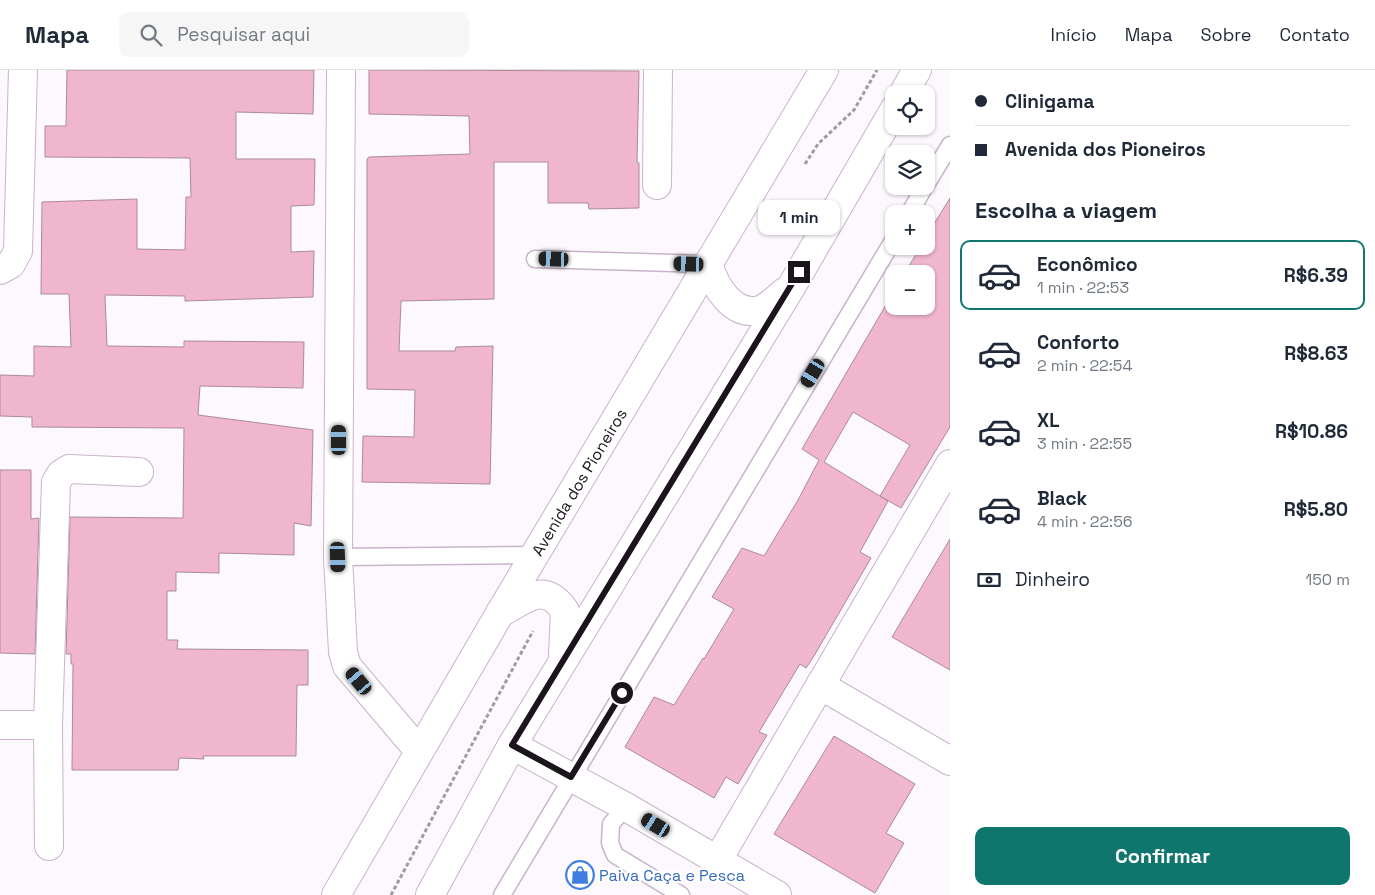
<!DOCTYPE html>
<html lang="pt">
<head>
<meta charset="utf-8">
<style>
	:root { --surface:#fff; --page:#f6f6f7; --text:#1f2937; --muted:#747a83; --line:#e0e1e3; --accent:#0f766e }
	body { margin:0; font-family:"Space Grotesk",sans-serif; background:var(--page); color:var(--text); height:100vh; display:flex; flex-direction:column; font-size:19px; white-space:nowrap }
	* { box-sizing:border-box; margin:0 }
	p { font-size:16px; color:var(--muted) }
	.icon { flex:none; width:28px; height:28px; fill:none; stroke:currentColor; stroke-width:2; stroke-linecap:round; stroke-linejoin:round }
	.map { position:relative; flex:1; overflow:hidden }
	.panel { display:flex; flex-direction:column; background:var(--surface); width:425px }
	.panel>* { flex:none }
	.banner { display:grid; align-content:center; height:110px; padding:0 25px; background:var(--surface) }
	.fabs { position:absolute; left:885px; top:15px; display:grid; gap:10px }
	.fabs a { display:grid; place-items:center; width:50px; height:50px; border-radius:10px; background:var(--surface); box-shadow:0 1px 4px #0004; font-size:25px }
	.end { position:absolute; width:22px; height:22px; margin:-11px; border:6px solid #1c141d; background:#fff; box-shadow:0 0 0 2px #fff }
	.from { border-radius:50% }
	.bubble { position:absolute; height:35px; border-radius:10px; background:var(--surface); box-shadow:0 1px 4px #0004; font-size:16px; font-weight:800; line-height:35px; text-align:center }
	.car { position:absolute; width:15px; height:30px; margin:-15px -8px; border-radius:6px; box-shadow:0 0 4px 1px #0007; background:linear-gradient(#222 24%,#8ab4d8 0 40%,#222 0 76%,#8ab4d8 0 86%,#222 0) }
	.banner b { display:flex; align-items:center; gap:18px; height:48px; font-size:19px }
	.banner b+b { border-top:1px solid var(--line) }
	.banner i { width:12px; height:12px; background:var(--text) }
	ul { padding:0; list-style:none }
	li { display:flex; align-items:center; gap:15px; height:70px; margin:0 10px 8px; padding:0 15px; border:2px solid transparent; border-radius:10px }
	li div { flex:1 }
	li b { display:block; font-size:19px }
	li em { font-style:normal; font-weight:800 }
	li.active { border-color:var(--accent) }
	li>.icon { width:45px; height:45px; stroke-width:1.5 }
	h2 { padding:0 25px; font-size:22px; line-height:60px }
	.pay { display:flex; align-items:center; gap:12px; height:55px; padding:0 25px; font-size:19px }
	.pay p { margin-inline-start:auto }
	.button { display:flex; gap:10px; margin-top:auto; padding:10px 25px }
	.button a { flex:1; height:58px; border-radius:10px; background:var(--accent); color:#fff; font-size:20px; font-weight:800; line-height:58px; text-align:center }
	header { display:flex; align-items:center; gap:30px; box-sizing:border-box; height:70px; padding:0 25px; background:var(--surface); border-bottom:1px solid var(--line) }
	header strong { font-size:24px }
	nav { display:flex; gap:28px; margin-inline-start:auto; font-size:18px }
	.search { width:350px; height:45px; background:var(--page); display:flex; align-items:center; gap:12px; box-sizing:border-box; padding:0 18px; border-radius:10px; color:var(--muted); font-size:19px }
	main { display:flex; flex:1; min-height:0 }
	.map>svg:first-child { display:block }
</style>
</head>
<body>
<header>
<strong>Mapa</strong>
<div class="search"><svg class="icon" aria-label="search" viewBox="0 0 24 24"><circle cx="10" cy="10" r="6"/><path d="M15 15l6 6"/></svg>Pesquisar aqui</div>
<nav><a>Início</a><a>Mapa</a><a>Sobre</a><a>Contato</a></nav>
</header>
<main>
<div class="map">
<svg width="950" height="825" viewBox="0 0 950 825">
	<rect width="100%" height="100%" fill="#fcf8fd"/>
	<g fill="#f0b6ce" stroke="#ab8b97">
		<path d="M67,0H314L313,44L236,42V89H315L314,135L291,136V182L314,181L313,227L185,231V226L105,225L107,276L184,277V271L304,272L303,318L200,316L198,345L313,360L311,456L294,453V485L219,483V503L176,502V521H167V570H178L177,579L308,580V615H297L296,686H203L204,689L179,688L178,700H72L73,594H71V584H66L70,447L183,448L184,358L32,357V347L0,346V305L34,306V276L71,277L69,224H41L42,132L137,129V179L185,180L186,127H191L190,88L45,87V56H66Z"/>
		<path d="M369,0L639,1L637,92L639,93V138L589,139L588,133H548V92H494V229L401,231L399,281H455L456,277L493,276L490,414L362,412L363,366L414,367L415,320L367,319V89L369,87L470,84L469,46L369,44Z"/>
		<path d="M950,128V357L901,438L880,426L910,375L853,342L824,392L888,431L860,482L871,488L814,586L806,598L800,594L759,662L767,665L738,714L726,707L714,728L625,677L654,627L674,635L703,588L704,589L734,539L712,527L742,478L764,486L798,430L819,390L802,379L894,221V236H926V204H904L921,176H926V167Z"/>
		<path d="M0,400H31V449L39,448L35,584L0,583Z"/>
		<path d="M950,469V600L892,567Z"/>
		<path d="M834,666L915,714L886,763L904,773L875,823L774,764Z"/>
	</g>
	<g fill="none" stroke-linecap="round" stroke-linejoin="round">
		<defs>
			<g id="service">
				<path d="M926,115L950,75"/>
				<path d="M909,144L925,116"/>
				<path d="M535,189L708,194"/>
				<path d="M338,487L536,485"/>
				<path d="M626,737L611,754L610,773L615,785L681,825"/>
				<path d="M502,825L894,169"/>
			</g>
			<g id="minor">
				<path d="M341,0L338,487L343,582L347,596L419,681"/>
				<path d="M657,115L658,0"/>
				<path d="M0,200L11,194L18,181L23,0"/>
				<path d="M820,615L950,691"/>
				<path d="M0,655H48"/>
				<path d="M512,675L626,737L777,825"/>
				<path d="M49,776L48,655L56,412L61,404L69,399L139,402"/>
				<path d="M717,791L950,394"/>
			</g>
			<g id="primary">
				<path d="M903,24L917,0"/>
				<path d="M708,194C715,216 732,247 760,240C769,237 778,227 786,221"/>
				<path d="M500,543C525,530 544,510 565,541L563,584"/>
				<path d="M336,825L500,543L824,0"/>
				<path d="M430,825L512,675L790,219L894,40"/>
			</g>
		</defs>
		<use href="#service" stroke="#c9b3cc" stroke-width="19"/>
		<use href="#minor" stroke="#c9b3cc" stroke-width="30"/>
		<use href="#primary" stroke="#c9b3cc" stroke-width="30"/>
		<g stroke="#a19ba2" stroke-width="3" stroke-dasharray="4 2.5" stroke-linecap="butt">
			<path d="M805,94L818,74L854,40L877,0"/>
			<path d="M391,825L533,561"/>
		</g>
		<use href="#service" stroke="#fff" stroke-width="16"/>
		<use href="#minor" stroke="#fff" stroke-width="28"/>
		<use href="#primary" stroke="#fff" stroke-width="28"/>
	</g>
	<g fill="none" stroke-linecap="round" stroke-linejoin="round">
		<path stroke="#1c141d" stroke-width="6" d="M622,623L571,707L512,675L799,202"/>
	</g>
	<defs>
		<symbol id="shop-ring" viewBox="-11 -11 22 22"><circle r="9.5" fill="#fff" stroke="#3f7fe0" stroke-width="1.5"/><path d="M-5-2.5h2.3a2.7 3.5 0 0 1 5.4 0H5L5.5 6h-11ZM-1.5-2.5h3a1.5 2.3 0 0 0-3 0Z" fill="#3f7fe0"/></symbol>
	</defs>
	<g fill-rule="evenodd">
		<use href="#shop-ring" x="564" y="789" width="32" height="32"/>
	</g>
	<g text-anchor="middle" stroke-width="5" stroke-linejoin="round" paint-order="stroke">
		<g font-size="16" fill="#1c141d" stroke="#fff">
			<text transform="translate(579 412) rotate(-59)" y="6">Avenida dos Pioneiros</text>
		</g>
		<g font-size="16" fill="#366cbe" stroke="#fff" text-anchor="start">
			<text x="599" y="811">Paiva Caça e Pesca</text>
		</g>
	</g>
</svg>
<div class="fabs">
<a><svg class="icon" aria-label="locate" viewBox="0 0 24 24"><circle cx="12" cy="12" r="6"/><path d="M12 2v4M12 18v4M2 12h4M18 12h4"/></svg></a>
<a><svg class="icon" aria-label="layers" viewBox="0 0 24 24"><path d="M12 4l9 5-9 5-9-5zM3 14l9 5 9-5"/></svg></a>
<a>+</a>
<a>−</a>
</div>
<i class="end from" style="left:622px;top:623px"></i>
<i class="end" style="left:799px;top:202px"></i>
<div class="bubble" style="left:758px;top:130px;width:82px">1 min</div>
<i class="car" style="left:554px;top:189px;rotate:272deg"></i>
<i class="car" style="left:689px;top:194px;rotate:272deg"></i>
<i class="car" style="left:813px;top:303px;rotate:211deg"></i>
<i class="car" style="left:339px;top:370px;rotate:0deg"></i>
<i class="car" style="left:338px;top:487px;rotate:178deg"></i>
<i class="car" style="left:359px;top:611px;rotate:320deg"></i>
<i class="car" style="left:656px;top:755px;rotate:301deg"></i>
</div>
<section class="panel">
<div class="banner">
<b><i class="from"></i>Clinigama</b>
<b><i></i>Avenida dos Pioneiros</b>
</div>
<h2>Escolha a viagem</h2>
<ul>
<li class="active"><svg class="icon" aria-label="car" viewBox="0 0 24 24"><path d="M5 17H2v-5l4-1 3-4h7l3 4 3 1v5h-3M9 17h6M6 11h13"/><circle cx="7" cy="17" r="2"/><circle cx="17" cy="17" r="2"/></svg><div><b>Econômico</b><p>1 min · 22:53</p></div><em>R$6.39</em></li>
<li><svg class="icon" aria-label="car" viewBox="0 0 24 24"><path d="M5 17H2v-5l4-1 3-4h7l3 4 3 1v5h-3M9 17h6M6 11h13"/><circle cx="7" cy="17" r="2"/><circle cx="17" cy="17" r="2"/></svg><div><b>Conforto</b><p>2 min · 22:54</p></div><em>R$8.63</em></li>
<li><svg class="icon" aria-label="car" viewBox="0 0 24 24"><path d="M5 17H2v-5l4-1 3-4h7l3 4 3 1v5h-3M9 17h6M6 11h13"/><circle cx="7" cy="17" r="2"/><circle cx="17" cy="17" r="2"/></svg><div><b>XL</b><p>3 min · 22:55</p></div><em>R$10.86</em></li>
<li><svg class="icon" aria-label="car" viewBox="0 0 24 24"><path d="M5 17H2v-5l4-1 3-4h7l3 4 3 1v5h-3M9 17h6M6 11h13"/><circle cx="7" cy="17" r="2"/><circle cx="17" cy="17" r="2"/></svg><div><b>Black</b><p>4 min · 22:56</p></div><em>R$5.80</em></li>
</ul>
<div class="pay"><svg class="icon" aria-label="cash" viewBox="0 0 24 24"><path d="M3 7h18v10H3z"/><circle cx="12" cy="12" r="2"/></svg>Dinheiro<p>150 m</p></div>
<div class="button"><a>Confirmar</a></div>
</section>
</main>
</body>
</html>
